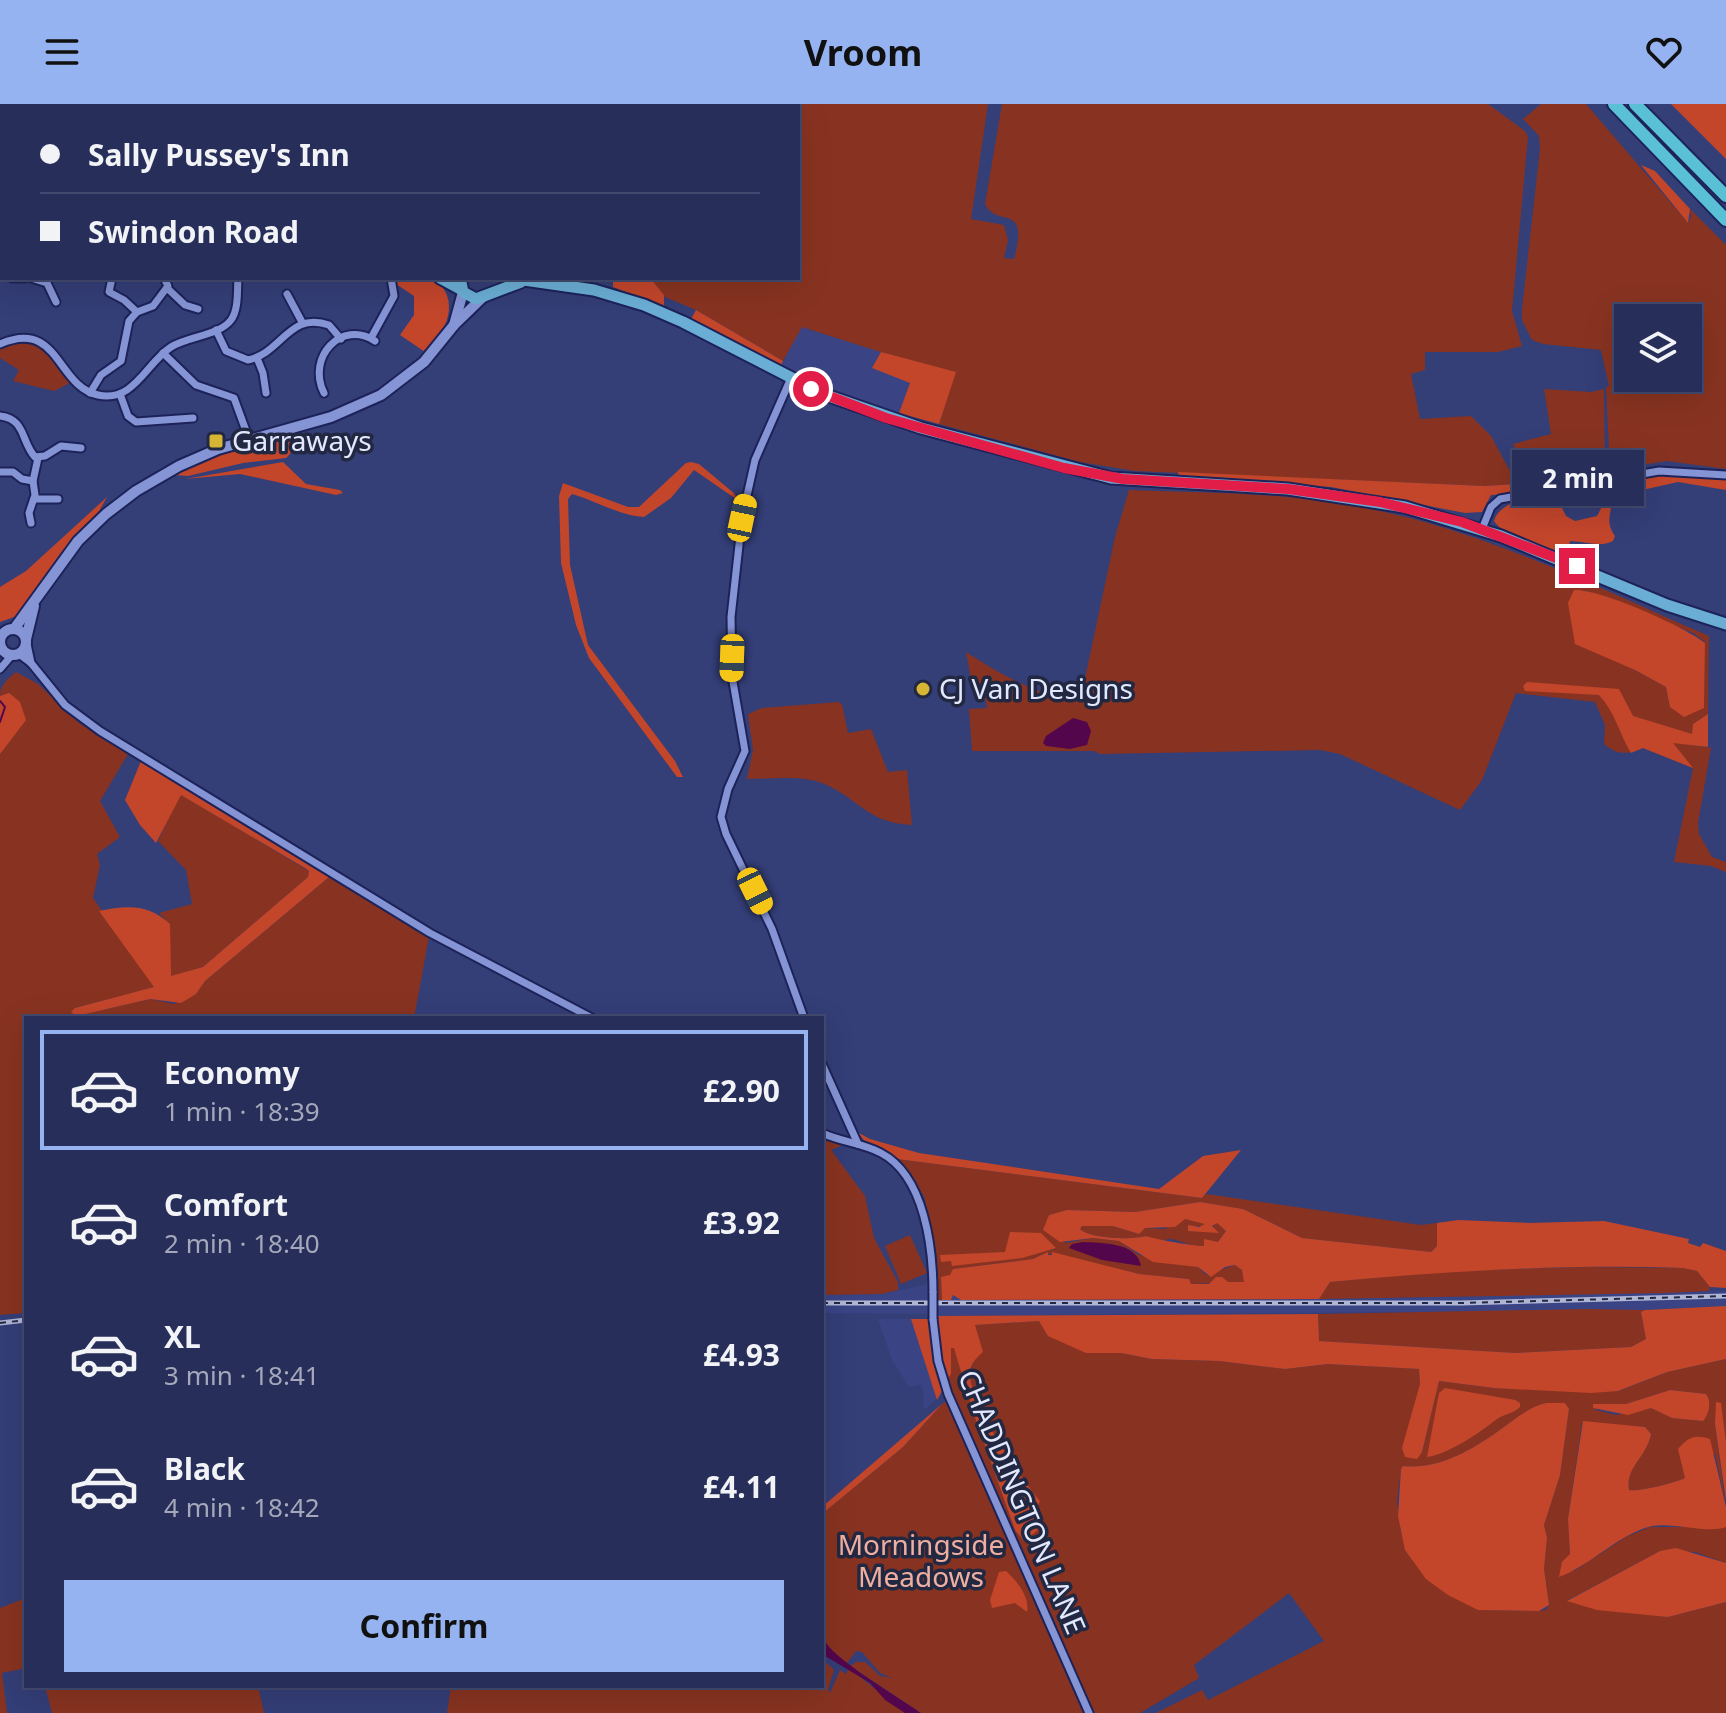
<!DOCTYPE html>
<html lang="en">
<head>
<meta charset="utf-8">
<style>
	:root { --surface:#272e59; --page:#333a62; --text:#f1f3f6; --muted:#a4a8ba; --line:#434a6f; --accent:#95b2f1 }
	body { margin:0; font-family:"Noto Sans",sans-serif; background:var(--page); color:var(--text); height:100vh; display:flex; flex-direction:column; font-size:30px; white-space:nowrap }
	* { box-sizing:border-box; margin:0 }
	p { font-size:26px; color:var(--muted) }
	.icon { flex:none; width:44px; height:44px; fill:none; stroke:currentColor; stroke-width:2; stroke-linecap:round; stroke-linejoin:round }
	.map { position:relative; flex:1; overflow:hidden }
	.side { position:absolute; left:24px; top:912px; width:800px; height:672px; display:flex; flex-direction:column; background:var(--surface); border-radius:0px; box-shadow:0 8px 32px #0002,0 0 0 2px var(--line) }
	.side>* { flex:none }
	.hud { position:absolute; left:0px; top:0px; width:800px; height:176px; box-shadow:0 8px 32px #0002,0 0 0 2px var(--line); display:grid; align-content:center; height:176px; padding:0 40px; background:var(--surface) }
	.buttons { position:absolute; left:1614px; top:200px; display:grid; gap:16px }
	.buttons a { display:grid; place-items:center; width:88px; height:88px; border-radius:0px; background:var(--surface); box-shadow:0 8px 32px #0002,0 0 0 2px var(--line); font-size:40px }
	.end { position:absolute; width:36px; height:36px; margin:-18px; border:10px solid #e11d48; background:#fff; box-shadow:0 0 0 4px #fff }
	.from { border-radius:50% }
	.bubble { position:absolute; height:56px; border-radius:0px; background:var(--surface); box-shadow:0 8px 32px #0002,0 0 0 2px var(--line); font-size:26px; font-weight:700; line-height:56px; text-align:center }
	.car { position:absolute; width:24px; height:48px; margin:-24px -12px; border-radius:10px; box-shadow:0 0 6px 2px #0007; background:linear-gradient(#f5c518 24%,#345 0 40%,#f5c518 0 76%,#345 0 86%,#f5c518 0) }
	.hud b { display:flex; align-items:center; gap:28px; height:76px; font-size:30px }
	.hud b+b { border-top:2px solid var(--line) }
	.hud i { width:20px; height:20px; background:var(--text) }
	ul { padding:14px 0 0; list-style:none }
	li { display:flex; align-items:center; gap:24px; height:120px; margin:0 16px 12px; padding:0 24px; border:4px solid transparent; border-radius:0px }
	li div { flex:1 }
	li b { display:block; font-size:30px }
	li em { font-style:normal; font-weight:700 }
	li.on { border-color:var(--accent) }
	li>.icon { width:72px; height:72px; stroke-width:1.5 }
	.action { display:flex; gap:16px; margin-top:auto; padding:16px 40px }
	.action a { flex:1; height:92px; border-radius:0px; background:var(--accent); color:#111; font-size:32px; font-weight:700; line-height:92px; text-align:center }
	header { display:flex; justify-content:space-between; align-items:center; height:104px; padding:0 40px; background:var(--accent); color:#111; font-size:36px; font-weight:700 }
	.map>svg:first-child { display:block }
</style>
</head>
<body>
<header><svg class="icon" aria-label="menu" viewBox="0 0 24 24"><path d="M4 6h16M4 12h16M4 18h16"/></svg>Vroom<svg class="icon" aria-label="heart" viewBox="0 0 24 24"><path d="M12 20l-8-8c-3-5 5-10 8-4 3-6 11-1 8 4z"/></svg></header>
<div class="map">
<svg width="1726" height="1609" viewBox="0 0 1726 1609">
	<rect width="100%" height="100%" fill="#343e77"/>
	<g fill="#3a4485">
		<path d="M801,223L881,248L872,264L910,278L899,309L860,298L781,262Z"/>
		<path d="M930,1176L929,1210L822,1209V1191L882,1190L925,1181Z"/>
		<path d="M1726,1187V1202L1645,1206L938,1212V1196H951L952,1191L961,1196L1319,1195Z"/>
		<path d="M878,1215H911L937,1294L924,1306L923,1286L920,1281L909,1283L892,1256Z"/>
	</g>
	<g fill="#883321" fill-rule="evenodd">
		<path d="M191,0H658L659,2H193Z"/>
		<path d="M783,0H988L971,115L1004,121L1008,136L1004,154L1014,155C1030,97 997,125 985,100L1002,0H1488L1525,27L1528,33L1512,207L1522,242L1498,248H1425V266L1411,270L1420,315L1471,312L1491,332L1517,380L1484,382L1135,367L1080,358L939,320L955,268L937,266L802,223L783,257L696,206L665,193L650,174H798V2H776Z"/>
		<path d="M1541,0H1586L1688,119L1691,113L1690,105L1726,141V365L1667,357L1610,366L1606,283L1609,282L1601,246L1543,240L1532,236L1522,216V205L1540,45L1539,32L1523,15ZM1628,214H1688V274H1628Z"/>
		<path d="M36,236L74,277L54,287L13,277L19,266L0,254V240Z"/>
		<path d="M1544,285L1591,288L1604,285L1605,366L1534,379L1529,377L1513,340L1551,330Z"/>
		<path d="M1129,386C1208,389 1288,388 1366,404C1487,428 1597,483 1709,532L1708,610L1693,620L1692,641L1711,644L1698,719L1699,730L1712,753L1726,758V768L1711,762L1674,758L1693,664L1643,644C1627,651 1617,651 1604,640L1605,621L1595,598L1516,589L1482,676L1460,706L1340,650L1320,646L1100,650L1094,647H972L969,605L987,604L986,596H975L966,548C1001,571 1039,592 1080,598L1115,433ZM1583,486L1693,529L1705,538L1704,604L1670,603L1666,583L1635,566Z"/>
		<path d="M16,568L38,580L79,619L128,650L100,697L120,733L97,750L100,761L93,794L155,883L75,904L77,912L150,895L174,900L196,890L205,877L329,773L429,833L414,914H26V1209L0,1211V651L9,589L0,592C0,580 8,575 16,568Z"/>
		<path d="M838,598L842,600L848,629L871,625L888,668L907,666L912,721C866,719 858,693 822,679C801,671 770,675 747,675L753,646L748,610L762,604Z"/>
		<path d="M180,690L309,767L308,773L203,863L170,873V821L159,809L192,800L186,766L158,737Z"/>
		<path d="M822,1036L843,1041L831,1046L865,1092L874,1134L898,1178V1186L882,1190L822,1191Z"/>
		<path d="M897,1055L1202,1094L1206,1090L1421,1121L1437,1119V1142L1431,1148L1302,1134L1243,1105L1200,1098L1135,1108L1068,1106L1049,1111L1047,1118L1065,1139L1093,1134L1119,1137L1139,1151L1198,1163L1206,1171L1235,1161L1242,1166L1245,1178L1191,1180L1189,1175L1139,1170L1046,1149L1033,1155L953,1165L951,1172L941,1174L942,1196H938L936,1146L924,1092ZM1010,1129L1055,1145L952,1161V1157L1006,1148Z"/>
		<path d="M1185,1115L1203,1117L1206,1121L1187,1124L1214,1123L1213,1119H1217L1226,1127L1218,1138L1198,1143L1172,1135L1153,1137L1146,1132C1132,1136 1090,1135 1080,1125L1082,1122H1113L1139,1130L1144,1124L1164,1125Z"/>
		<path d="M910,1131L927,1169L901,1180L885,1142Z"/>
		<path d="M1586,1163L1683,1164L1697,1167L1710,1183L1709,1187L1666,1189L1319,1195L1330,1178L1444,1167Z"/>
		<path d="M1586,1205L1645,1206L1641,1209L1646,1235L1631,1243L1515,1249L1319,1237L1318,1210Z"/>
		<path d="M1039,1217L1086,1248L1121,1249L1152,1255L1219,1257L1285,1265L1328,1260L1419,1265L1420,1280L1408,1331L1422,1348L1439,1277L1494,1284L1619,1287L1667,1268L1726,1255V1338L1720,1299L1715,1320L1726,1403L1715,1350L1684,1361L1685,1374C1675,1379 1639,1388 1629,1386C1625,1363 1647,1353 1651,1330L1645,1323L1582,1319L1568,1415L1570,1451L1562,1458L1574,1467L1626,1433L1650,1423H1726V1459L1695,1448L1660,1447L1568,1496L1668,1513L1726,1498V1609H1156L1202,1586L1208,1596L1324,1537L1289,1489L1194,1561L1199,1574L1140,1609H921L850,1562L856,1558H865L880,1572L892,1574L880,1569L862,1548L856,1547L847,1559L826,1542L825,1535L822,1537V1410L903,1343L942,1300L953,1293L945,1271L951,1244H955L973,1308L1015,1426L1024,1437L1034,1421L1039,1397C1017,1369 973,1307 970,1271C970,1265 974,1259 975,1253C976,1242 974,1231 974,1221ZM1670,1286L1706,1290L1709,1302L1703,1317L1673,1314L1651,1304L1616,1311L1596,1306L1593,1300H1626ZM1546,1299H1565L1569,1305L1560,1371L1544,1421L1547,1434L1544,1465L1549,1501L1546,1506L1539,1507L1478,1506L1401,1429L1397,1397L1401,1365L1403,1362C1437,1366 1470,1347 1497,1328C1513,1317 1527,1304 1546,1299Z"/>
		<path d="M26,1494V1564L2,1569L7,1609H0V1504Z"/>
		<path d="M822,1555L834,1566L828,1585L830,1589L840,1566L846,1570L849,1564L905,1609H447L451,1582H822Z"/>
		<path d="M45,1582H258L264,1609H52Z"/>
	</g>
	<g fill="#c3462b" fill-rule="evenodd">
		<path d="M1671,0H1726V55Z"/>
		<path d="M1641,61L1655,67L1690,105L1688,119Z"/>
		<path d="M397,174H433C462,195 447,228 425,248L400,231L414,211V192L396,180Z"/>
		<path d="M613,174H650L664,191V203L613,183Z"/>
		<path d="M696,206L783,257L781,262L691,215Z"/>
		<path d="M881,248L956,268L939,320L899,309L910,279L872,264Z"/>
		<path d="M286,329L295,334L290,350L286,354L243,359L188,372L174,371L202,356Z"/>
		<path d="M283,358L306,380L340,386L343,389L336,391L240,370L185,375Z"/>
		<path d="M691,358L699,360L735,390L736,395L694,366L671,394L644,413C617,411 597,397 572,390L568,395L570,461L588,541L675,657L683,673H677L589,554L576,521L561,459L559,392L563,379L628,403H639L686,359Z"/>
		<path d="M1178,368L1484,382L1517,380L1520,386L1512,390L1491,391L1482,408L1465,409L1331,383L1179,372Z"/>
		<path d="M1668,370L1726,373V386L1678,378L1620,391L1612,395C1611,412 1605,417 1615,432L1613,437C1599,444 1584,437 1570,437L1568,448C1550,447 1503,432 1494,417C1498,401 1524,393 1541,393C1547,392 1554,397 1560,400L1566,412L1575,417L1597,412L1615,378Z"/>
		<path d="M107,393L98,409L63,446L17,512L0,518V483L26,467Z"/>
		<path d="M1574,486C1598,484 1686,523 1705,539L1704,604L1684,613L1670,603L1666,583L1635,566L1575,540L1568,499Z"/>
		<path d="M1527,578L1619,585L1633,612L1692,630L1693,620L1708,610V643L1673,639L1693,664L1643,644L1631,649C1619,629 1615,608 1599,591L1525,587L1523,582Z"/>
		<path d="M9,589L20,598L26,616L0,650V592Z"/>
		<path d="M141,657L329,773L205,877L196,890L181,899L150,895L77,912L71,908L75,904L154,883L99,807C127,801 149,800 170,820L171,872L203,863L308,773L309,767L305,764L181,691L156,739L140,721L125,696Z"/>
		<path d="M857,1028L870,1035L919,1049L1159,1085L1203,1052L1241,1046L1202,1094L897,1055L869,1042Z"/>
		<path d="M1200,1098L1243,1105L1302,1134L1431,1148L1437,1142V1119L1458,1116L1529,1119L1604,1117L1689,1135L1688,1139L1700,1143L1703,1139L1726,1147V1184L1710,1183L1697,1167L1683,1164C1565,1160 1448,1167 1330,1178L1319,1195L961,1196L953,1191L951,1196H942L941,1173L950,1171L953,1165L1033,1155L1048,1148V1151H1052V1148L1139,1170L1189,1175L1191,1180H1209L1216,1173H1222L1228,1178H1244L1242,1166L1235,1161L1225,1163L1211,1173L1198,1163L1153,1158L1119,1137L1093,1134L1060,1138L1043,1126L1049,1111L1067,1106L1135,1108ZM1185,1115L1205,1120L1199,1123L1188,1121V1127L1219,1129L1212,1122L1217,1119L1226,1127L1218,1138L1204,1135V1142C1197,1143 1150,1134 1146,1132C1133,1136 1090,1135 1080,1125L1082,1122H1113L1139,1130L1145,1124L1175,1123Z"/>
		<path d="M1010,1128L1041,1129L1056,1144L1022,1154L952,1162L951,1157L941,1158L940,1151L1005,1148Z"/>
		<path d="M1726,1202V1255L1667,1268L1618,1287L1591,1289L1494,1284L1439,1277L1422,1348L1417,1355L1405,1353L1402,1344L1420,1280L1419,1265L1328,1260L1285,1265L1219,1257L1152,1255L1121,1249H1086L1048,1232L1039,1217L975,1221L983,1248C977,1253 970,1260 970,1269C969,1299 1020,1373 1040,1397C1035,1408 1031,1416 1038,1426L1024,1437L1015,1426L973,1308L954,1244H951V1270L948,1274L945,1271L937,1212L1318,1210L1319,1237L1515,1249L1631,1243L1646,1235L1641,1208L1645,1206Z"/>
		<path d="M911,1215H932L942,1287L937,1296Z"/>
		<path d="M1445,1284L1515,1296L1520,1299V1303C1513,1310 1504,1310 1497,1315C1482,1327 1449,1350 1427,1353L1439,1289Z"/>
		<path d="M1670,1286L1706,1290C1712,1298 1709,1310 1703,1317L1672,1314L1651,1304L1628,1311L1593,1304V1300H1626Z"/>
		<path d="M1716,1298L1721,1299L1726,1338V1396L1715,1320Z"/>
		<path d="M1546,1299H1565L1569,1305L1560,1371L1544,1421L1547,1434L1544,1465L1549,1501L1539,1507L1478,1506L1448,1491L1426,1475L1405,1446L1398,1412L1401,1365L1403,1362C1437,1366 1470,1347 1497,1328C1513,1317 1526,1304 1546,1299Z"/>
		<path d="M942,1300L903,1343L822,1410V1403Z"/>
		<path d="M1583,1317L1645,1323L1651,1330C1647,1353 1625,1363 1629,1386C1639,1388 1675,1379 1685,1374L1678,1345C1688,1333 1695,1330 1710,1335L1726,1403V1423C1708,1430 1674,1418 1652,1422C1618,1430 1592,1461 1559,1473L1562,1458L1570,1450L1568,1415Z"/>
		<path d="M1676,1444L1726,1459V1498L1668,1513L1597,1506L1567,1497L1660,1447Z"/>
		<path d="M1006,1467C1017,1477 1030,1493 1027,1508L1015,1499L992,1504L990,1496L999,1468Z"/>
	</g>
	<g fill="#54064c">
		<path d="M1073,614L1087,618L1091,627L1087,641L1070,645L1046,642L1043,639L1046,632Z"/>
		<path d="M1083,1138C1102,1139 1137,1138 1141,1162L1102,1156L1069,1144L1072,1140Z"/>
		<path d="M825,1535C825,1550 903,1596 921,1609H905L885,1596L870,1579L822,1550V1537Z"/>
	</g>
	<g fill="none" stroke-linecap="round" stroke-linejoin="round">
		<path stroke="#54064c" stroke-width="2" d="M0,597L5,603L0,618"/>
		<defs>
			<g id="street">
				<path d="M0,169L2,170"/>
				<path d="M12,174H25"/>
				<path d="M31,174L47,179L56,198"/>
				<path d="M112,174L109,188L124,196L137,208"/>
				<path d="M167,184L185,201L198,205"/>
				<path d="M287,190L302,218"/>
				<path d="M216,226L226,247L248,256C282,249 289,207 329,221L341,235"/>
				<path d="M371,234L394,192L391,174"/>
				<path d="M0,240C59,214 56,282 98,291C134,299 146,259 171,243C188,232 219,232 231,216C239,205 237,186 238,174"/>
				<path d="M163,249L196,281L234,294L249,335"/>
				<path d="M257,254L263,269L266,289"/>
				<path d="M791,274L755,356L742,414L731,513L732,572L745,647L728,685L721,713L726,730L772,825L804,914"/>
				<path d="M90,289L101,271L121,257L129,217L137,208L153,202L168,182L164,174"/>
				<path d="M324,289C306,253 342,215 375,237"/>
				<path d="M120,290L128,312L136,318L193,314"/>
				<path d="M0,312C26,315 21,338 35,353L45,352L61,342L81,344"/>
				<path d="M0,368H13L22,375L33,377"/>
				<path d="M34,395H58"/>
				<path d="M31,419L29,409L35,391L33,377L38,354"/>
				<path d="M1482,425L1491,403L1500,395L1659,367L1726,371"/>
				<path d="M27,540L31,559"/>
				<path d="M0,545L1,543"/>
				<path d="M19,550L31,559L65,601L100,627L430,829L592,914"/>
				<path d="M0,565L12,551"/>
				<path d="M822,960L858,1040"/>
				<path d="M822,1029C841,1038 863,1039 881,1049C925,1072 933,1145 933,1189"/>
				<path d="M933,1215L938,1257L948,1290L1089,1609"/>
			</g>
			<g id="secondary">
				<path d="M454,221L463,188"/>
				<circle cx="13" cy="538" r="13"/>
				<path d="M14,525L78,437L106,410L136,387L179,362L218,345L331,313L381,291L424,258L454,221L482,194"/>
				<path d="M26,535L34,502"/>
			</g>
			<g id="primary">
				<path d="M175,0L178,2"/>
				<path d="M440,174L462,186"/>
				<path d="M460,174L463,188L476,195L521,178"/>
				<path d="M510,174L594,186L644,201L683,218L823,290L921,324L1111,374L1288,385L1405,403L1501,432L1667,501L1726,520"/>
			</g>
			<g id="highway">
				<path d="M1614,0L1726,116"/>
				<path d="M1635,0L1726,92"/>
			</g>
		</defs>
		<use href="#street" stroke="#1d2359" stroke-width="11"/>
		<use href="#secondary" stroke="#1d2359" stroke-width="14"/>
		<use href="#primary" stroke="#1d2359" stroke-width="15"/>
		<use href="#highway" stroke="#1d2359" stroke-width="16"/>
		<use href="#street" stroke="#8594d4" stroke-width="7"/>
		<use href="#secondary" stroke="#8594d4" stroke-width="10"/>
		<use href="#primary" stroke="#6baed5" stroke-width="11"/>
		<use href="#highway" stroke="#5ac0d5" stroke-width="12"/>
		<defs>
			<g id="rail">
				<path d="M822,1199H1461L1726,1192"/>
				<path d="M0,1219L26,1216"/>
			</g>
		</defs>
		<use href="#rail" stroke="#afb6d5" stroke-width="5"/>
		<use href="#rail" stroke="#232842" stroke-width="2" stroke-dasharray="6" stroke-linecap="butt"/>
		<defs>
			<path id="street-bridge" d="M933,1215V1189"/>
		</defs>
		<use href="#street-bridge" stroke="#1d2359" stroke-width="11" stroke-linecap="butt"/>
		<use href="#street-bridge" stroke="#8594d4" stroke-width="7"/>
	</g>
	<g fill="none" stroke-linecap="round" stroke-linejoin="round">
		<path stroke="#e11d48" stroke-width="10" d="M811,285L886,314L1064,364L1123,375L1288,385L1380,398L1462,418L1577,462"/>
	</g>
	<g fill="#d6b534" stroke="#232842" stroke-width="3">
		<rect x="208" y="329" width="16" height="16" rx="4"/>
		<circle cx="923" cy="585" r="8"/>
	</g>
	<g text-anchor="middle" stroke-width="7" stroke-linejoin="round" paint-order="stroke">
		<g font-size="28" fill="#e2e8fd" stroke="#232842" text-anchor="start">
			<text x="232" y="347">Garraways</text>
			<text x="939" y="595">CJ Van Designs</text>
		</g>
		<g font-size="28" fill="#e2e8fd" stroke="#232842">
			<text transform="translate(1022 1398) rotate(67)" y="10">CHADDINGTON LANE</text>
		</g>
		<g font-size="28" fill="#eeafa0" stroke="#232842">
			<text x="921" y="1451">Morningside<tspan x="921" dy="32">Meadows</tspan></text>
		</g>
	</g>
</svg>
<div class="buttons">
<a><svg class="icon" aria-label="layers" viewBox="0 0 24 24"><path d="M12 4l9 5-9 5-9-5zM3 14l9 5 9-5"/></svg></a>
</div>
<i class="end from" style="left:811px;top:285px"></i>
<i class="end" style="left:1577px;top:462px"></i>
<div class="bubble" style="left:1512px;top:346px;width:132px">2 min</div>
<i class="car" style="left:742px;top:414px;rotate:12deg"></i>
<i class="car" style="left:732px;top:554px;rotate:182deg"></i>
<i class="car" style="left:755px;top:787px;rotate:154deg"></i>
<div class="hud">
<b><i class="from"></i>Sally Pussey's Inn</b>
<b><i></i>Swindon Road</b>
</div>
<section class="side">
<ul>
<li class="on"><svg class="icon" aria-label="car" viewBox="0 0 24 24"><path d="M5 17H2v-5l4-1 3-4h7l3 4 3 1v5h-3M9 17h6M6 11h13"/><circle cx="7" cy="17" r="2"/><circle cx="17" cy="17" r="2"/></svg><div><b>Economy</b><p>1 min · 18:39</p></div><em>£2.90</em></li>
<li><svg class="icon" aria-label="car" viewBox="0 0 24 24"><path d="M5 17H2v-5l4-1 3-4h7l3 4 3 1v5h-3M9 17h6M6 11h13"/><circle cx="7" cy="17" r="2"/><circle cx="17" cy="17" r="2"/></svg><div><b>Comfort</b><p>2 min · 18:40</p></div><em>£3.92</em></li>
<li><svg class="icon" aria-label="car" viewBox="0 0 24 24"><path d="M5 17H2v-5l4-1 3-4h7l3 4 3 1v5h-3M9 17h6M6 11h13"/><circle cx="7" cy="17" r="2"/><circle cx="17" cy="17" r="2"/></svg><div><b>XL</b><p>3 min · 18:41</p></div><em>£4.93</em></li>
<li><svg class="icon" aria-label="car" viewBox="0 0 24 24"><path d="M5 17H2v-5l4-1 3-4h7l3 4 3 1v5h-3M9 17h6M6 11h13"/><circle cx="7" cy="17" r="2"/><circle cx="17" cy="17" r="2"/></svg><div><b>Black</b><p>4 min · 18:42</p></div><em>£4.11</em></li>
</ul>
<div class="action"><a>Confirm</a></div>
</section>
</div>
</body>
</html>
